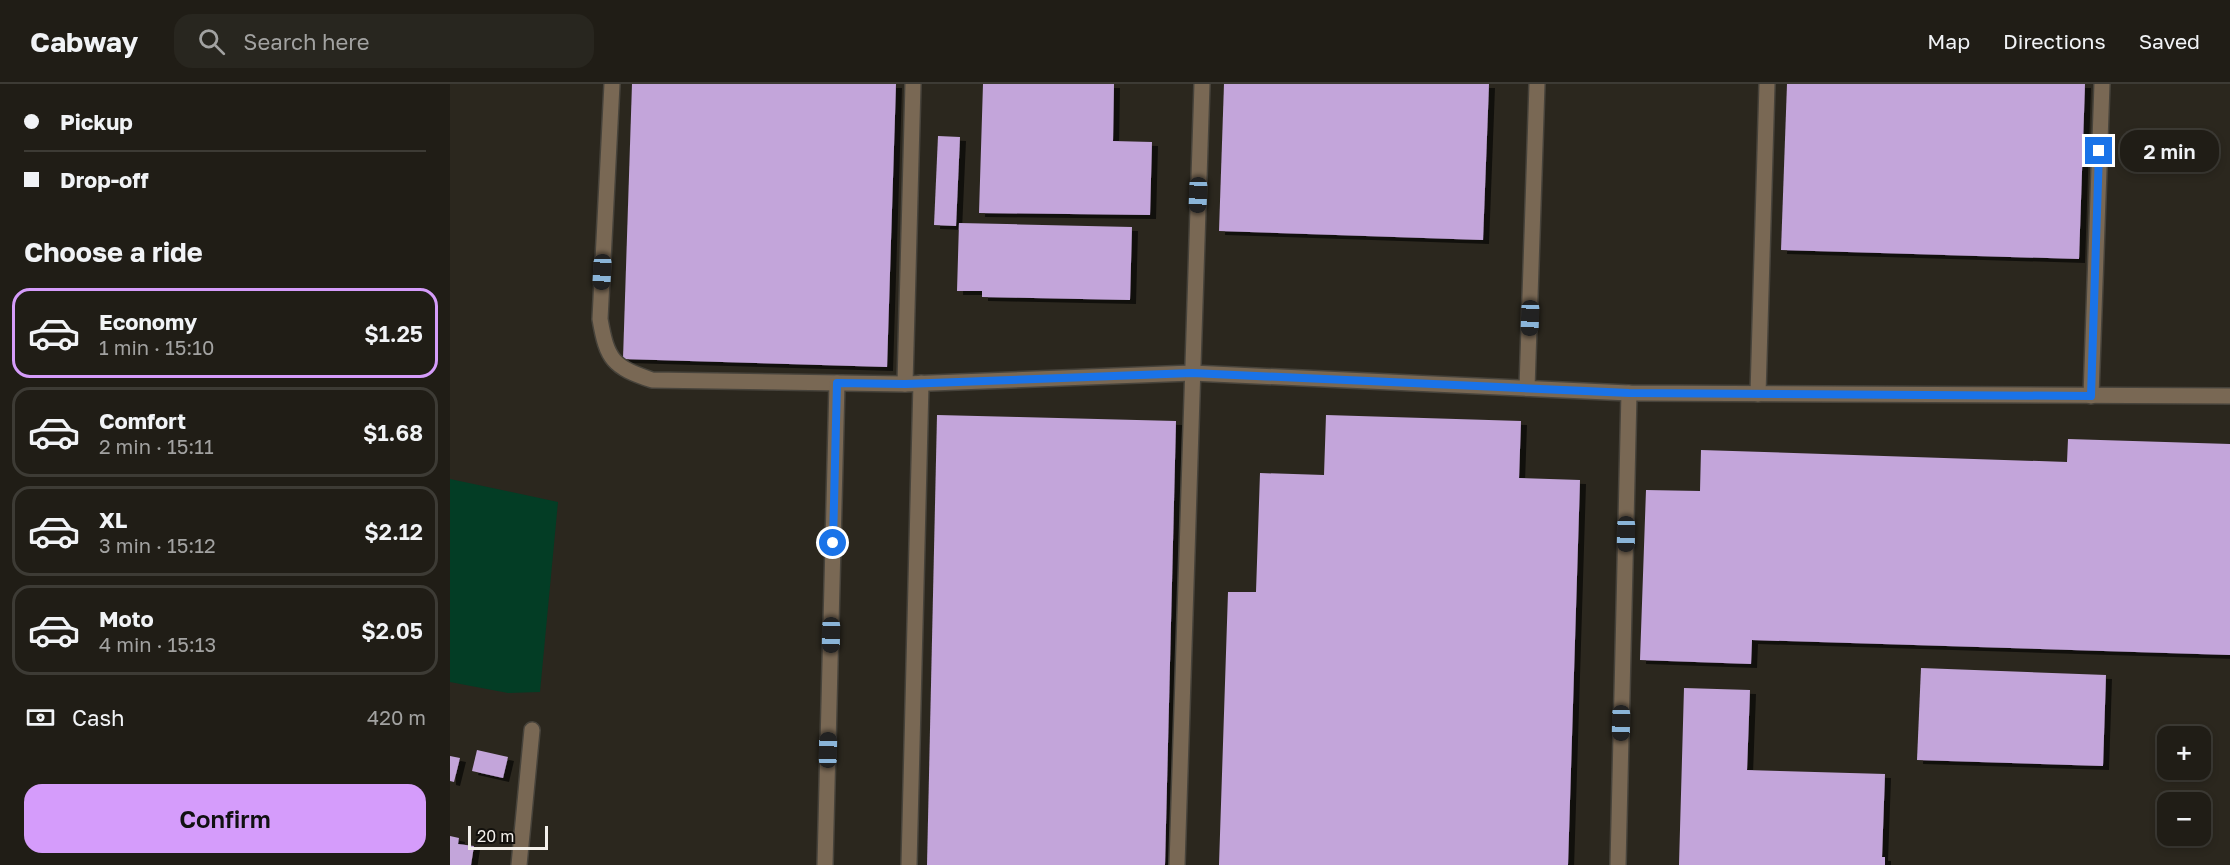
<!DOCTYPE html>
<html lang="en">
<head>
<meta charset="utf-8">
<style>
	:root { --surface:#201d16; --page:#28261f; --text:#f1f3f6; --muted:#a2a2a1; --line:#3d3b35; --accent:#d59cfb }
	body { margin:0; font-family:"Golos Text",sans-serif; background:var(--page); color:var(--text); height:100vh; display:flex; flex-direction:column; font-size:22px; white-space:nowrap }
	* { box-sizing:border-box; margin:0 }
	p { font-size:20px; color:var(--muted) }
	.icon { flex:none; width:33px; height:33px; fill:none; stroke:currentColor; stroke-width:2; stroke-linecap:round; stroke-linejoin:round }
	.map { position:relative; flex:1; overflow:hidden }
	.panel { display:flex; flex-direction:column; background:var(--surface); width:450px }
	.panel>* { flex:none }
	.guide { display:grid; align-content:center; height:132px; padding:0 24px; background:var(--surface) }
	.buttons { position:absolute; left:1707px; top:642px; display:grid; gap:12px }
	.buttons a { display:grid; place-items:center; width:54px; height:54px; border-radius:12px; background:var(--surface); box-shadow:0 3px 9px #0003,0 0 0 2px var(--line); font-size:30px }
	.scale { position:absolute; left:18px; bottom:15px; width:80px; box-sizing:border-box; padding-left:6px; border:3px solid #f3f0eb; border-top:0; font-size:16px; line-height:21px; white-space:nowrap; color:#f3f0eb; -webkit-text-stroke:4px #12100c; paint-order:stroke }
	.end { position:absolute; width:27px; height:27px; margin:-14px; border:8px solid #1a73e8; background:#fff; box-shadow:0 0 0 3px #fff }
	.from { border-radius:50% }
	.bubble { position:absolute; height:42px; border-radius:18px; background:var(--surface); box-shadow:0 3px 9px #0003,0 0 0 2px var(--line); font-size:20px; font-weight:600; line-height:42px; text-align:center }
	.car { position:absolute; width:18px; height:36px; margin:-18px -9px; border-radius:8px; box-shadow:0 0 4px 2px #0007; background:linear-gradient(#222 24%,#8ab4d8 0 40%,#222 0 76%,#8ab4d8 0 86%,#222 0) }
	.guide b { display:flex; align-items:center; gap:21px; height:57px; font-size:22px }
	.guide b+b { border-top:2px solid var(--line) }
	.guide i { width:15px; height:15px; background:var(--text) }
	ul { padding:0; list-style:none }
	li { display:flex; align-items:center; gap:18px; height:90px; margin:0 12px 9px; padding:0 12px; border:3px solid var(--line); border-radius:18px }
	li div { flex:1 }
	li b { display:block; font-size:22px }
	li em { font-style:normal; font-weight:600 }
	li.selected { border-color:var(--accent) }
	li>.icon { width:54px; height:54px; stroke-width:1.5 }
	h2 { padding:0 24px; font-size:27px; line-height:72px }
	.pay { display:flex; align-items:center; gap:15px; height:66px; padding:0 24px; font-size:22px }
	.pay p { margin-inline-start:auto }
	.button { display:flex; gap:12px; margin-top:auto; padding:12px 24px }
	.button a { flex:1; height:69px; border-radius:18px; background:var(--accent); color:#111; font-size:24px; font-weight:600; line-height:69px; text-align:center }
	header { display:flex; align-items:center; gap:36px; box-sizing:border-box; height:84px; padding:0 30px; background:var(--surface); border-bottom:2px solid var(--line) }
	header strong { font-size:28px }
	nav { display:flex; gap:33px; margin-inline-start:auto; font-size:21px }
	.search { width:420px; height:54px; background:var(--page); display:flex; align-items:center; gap:15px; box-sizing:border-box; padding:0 21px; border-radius:18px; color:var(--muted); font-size:22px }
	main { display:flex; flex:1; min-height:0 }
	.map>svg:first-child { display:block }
</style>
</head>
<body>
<header>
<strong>Cabway</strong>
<div class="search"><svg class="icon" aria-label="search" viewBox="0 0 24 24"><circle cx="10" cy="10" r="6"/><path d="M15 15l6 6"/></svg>Search here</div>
<nav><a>Map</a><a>Directions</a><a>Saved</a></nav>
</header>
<main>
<section class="panel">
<div class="guide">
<b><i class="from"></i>Pickup</b>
<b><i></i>Drop-off</b>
</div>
<h2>Choose a ride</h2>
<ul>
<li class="selected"><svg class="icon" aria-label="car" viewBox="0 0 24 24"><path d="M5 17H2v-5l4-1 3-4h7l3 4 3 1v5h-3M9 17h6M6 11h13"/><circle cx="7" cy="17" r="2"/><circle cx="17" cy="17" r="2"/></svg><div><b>Economy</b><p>1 min · 15:10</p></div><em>$1.25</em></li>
<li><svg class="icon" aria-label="car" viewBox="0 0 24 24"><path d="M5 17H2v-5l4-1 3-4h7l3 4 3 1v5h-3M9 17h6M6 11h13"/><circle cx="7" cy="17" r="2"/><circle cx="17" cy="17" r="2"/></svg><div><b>Comfort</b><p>2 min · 15:11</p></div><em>$1.68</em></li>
<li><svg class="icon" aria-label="car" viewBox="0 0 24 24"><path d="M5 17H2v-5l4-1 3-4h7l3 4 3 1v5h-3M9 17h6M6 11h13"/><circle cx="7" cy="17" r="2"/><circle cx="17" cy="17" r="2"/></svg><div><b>XL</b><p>3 min · 15:12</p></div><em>$2.12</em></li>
<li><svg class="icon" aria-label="car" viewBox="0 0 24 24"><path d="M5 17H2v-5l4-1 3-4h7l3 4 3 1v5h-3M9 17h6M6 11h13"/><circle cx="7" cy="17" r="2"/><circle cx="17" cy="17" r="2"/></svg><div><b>Moto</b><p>4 min · 15:13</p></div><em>$2.05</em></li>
</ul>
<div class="pay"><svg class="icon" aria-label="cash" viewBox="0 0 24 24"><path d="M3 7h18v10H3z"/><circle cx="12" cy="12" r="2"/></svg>Cash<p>420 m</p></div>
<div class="button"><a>Confirm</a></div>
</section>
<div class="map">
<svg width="1780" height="781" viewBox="0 0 1780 781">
	<defs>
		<filter id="shadow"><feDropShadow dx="6" dy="4" stdDeviation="0" flood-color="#0009"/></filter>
	</defs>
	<rect width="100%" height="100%" fill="#2b271e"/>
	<path fill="#033d25" d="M0,395L108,418L90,608L58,609L0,598Z"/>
	<g fill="#c3a5da" filter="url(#shadow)">
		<path d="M182,0H446L437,283L173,275Z"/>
		<path d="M533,0H664L663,57L702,58L700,131L529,129Z"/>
		<path d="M774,0H1039L1033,156L769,147Z"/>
		<path d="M1337,0H1635L1629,175L1331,166Z"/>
		<path d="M488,52L510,53L506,142L484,141Z"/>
		<path d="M509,139L682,143L680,216L532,213V207H507Z"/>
		<path d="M487,331L726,337L715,781H477Z"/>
		<path d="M876,331L1071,337L1069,394L1130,396L1118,781H769L778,508H806L810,389L874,391Z"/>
		<path d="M1618,355L1780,360V571L1302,556L1301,580L1190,576L1196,406L1250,407L1251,366L1617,378Z"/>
		<path d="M1471,584L1656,591L1653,682L1467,676Z"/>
		<path d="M1234,604L1300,606L1297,686L1435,690L1432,773H1435V781H1229Z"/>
		<path d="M27,666L58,673L53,694L22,687Z"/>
		<path d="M0,672L10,674L4,698L0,697Z"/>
		<path d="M0,752L9,754L8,760L24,762L21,781H0Z"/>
	</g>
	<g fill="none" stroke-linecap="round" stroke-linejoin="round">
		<defs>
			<g id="minor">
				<path d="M162,0L150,235C157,276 163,283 202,296L455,300L742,289L1179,309L1780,312"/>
				<path d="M455,300L463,0"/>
				<path d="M1077,304L1087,0"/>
				<path d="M1308,310L1317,0"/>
				<path d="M1641,312L1652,0"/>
				<path d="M69,781L82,646"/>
				<path d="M375,781L387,299"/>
				<path d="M459,781L471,299"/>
				<path d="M727,781L752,0"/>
				<path d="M1168,781L1179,309"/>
			</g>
		</defs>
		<use href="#minor" stroke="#47433b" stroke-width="18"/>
		<use href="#minor" stroke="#796854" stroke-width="15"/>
	</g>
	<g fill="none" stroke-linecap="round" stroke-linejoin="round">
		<path stroke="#1a73e8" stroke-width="8" d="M383,459L387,299L455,300L742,289L1179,309L1641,312L1649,67"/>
	</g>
</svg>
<div class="buttons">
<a>+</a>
<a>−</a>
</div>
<div class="scale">20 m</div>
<i class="end from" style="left:383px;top:459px"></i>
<i class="end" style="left:1649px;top:67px"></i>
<div class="bubble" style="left:1670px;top:46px;width:99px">2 min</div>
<i class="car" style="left:748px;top:111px;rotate:182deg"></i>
<i class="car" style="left:152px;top:188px;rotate:183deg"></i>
<i class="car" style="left:1080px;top:234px;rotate:182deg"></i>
<i class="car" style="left:1176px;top:450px;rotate:181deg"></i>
<i class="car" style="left:381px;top:551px;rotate:181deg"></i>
<i class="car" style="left:1171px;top:639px;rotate:181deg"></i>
<i class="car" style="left:378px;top:666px;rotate:1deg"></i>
</div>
</main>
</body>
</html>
